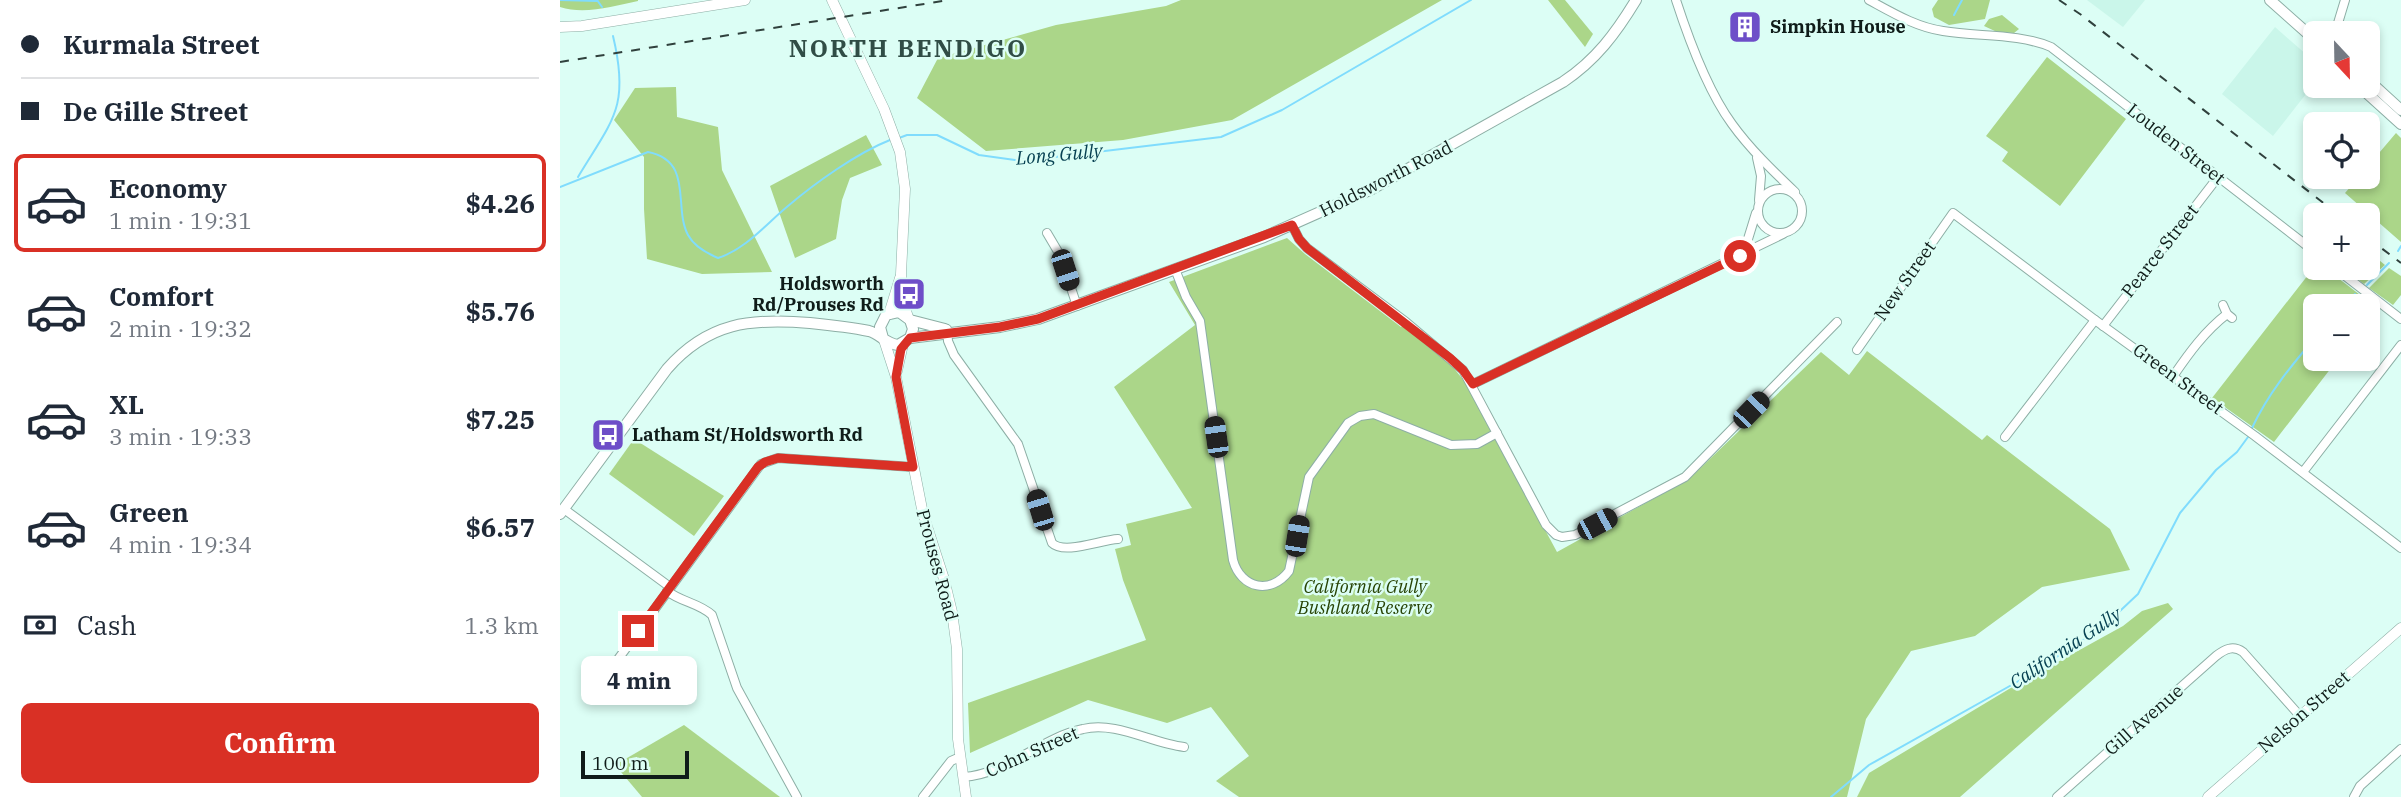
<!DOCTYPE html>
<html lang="en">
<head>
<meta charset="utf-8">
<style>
	:root { --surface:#fff; --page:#f2f2f3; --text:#1f2937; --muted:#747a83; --line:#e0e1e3; --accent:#d93025 }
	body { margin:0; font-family:"IBM Plex Serif",serif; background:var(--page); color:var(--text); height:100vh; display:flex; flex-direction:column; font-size:26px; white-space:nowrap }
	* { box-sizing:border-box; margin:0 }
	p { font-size:23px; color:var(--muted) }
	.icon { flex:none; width:38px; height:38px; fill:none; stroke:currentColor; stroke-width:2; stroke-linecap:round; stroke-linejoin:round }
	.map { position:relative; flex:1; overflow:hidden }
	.sheet { display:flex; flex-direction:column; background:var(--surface); width:560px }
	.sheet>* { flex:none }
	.banner { display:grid; align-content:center; height:154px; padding:0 21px; background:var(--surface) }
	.needle { width:46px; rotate:158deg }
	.tools { position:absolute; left:1743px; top:21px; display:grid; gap:14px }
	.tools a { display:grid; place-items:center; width:77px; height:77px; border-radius:10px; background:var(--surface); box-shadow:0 4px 10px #0003; font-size:35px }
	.scale { position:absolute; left:21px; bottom:18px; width:108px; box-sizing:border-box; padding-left:7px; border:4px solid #0f1c19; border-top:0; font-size:19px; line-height:24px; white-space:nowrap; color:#0f1c19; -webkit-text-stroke:5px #dcfef5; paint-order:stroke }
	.end { position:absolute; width:32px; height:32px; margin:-16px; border:9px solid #d93025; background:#fff; box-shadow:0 0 0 4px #fff }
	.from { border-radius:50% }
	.bubble { position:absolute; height:49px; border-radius:10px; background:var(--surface); box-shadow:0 4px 10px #0003; font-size:23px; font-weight:700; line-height:49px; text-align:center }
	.car { position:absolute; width:21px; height:42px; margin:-21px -10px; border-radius:9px; box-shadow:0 0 5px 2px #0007; background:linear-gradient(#222 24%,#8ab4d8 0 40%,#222 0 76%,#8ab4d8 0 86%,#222 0) }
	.banner b { display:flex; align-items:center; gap:24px; height:66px; font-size:26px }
	.banner b+b { border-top:2px solid var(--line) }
	.banner i { width:18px; height:18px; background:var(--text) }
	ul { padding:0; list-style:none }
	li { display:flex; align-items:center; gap:21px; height:98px; margin:0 14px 10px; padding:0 7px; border:4px solid transparent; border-radius:10px }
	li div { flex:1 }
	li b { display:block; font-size:26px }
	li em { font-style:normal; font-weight:700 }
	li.active { border-color:var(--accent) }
	li>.icon { width:63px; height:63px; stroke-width:1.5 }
	.pay { display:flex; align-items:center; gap:18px; height:77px; padding:0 21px; font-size:26px }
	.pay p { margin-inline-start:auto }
	.action { display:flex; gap:14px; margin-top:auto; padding:14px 21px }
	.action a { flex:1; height:80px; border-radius:10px; background:var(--accent); color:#fff; font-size:28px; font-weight:700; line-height:80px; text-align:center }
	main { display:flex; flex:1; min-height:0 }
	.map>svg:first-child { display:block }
</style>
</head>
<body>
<main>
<section class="sheet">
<div class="banner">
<b><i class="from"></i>Kurmala Street</b>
<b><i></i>De Gille Street</b>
</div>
<ul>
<li class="active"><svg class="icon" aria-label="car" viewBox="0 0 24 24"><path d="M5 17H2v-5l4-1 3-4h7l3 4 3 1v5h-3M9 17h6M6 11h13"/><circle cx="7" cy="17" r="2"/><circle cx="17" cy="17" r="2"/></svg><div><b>Economy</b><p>1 min · 19:31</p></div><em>$4.26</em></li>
<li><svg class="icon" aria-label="car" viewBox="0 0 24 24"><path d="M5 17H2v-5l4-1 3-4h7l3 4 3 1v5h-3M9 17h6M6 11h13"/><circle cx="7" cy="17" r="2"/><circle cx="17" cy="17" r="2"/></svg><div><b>Comfort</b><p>2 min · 19:32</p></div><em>$5.76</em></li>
<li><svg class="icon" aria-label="car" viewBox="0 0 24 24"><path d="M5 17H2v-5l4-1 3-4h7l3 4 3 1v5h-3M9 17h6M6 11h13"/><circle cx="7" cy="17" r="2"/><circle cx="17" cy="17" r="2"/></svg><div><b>XL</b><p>3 min · 19:33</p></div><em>$7.25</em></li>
<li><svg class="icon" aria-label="car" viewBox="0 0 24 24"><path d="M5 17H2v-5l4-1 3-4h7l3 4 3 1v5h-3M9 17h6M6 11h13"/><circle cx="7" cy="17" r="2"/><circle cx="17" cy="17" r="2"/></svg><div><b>Green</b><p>4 min · 19:34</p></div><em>$6.57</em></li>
</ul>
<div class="pay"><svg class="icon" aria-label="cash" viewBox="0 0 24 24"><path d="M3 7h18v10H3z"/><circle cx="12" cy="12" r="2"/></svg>Cash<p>1.3 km</p></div>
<div class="action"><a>Confirm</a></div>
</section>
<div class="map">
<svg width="1841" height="797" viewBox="0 0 1841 797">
	<rect width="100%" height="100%" fill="#dcfef5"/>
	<g fill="#caf6ea">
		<path d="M1527,0H1585L1563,27Z"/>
		<path d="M1715,27L1755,62V86H1769H1755L1753,85L1713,136L1662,94Z"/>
	</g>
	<g fill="#abd689">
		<path d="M0,0H78V1C53,6 25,15 0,7Z"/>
		<path d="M621,0H882L672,120L563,140L426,151L357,98L378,58L496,25L606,6Z"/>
		<path d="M988,0H1005L1033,34L1025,47Z"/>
		<path d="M1378,0H1430L1425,19L1389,25L1374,17L1372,9Z"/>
		<path d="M1442,15L1459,29L1454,33L1437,32L1424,26L1429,19Z"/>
		<path d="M1487,57L1566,119L1500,206L1442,161L1448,152L1426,136Z"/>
		<path d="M116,87L117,117L158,127L162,170L212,272L142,274L87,259L84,209V157L54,120L75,88Z"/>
		<path d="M1836,133L1841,138V242L1785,193L1799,177H1808V166Z"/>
		<path d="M306,135L322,165L290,178L282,200L276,239L235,258L210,186Z"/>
		<path d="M727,238L745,254L841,327L843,325L888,361L905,382L997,552L1129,479L1261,352L1289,375L1307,351L1422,440L1427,435L1550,529L1570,570L1482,587L1415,636L1351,651L1306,719L1287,797H679L656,781L689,756L651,707L607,723L528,700L410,753L408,703L586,640L563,580L555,549L571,545L566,524L632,508L554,387L635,325L609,282Z"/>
		<path d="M1808,251L1825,265L1804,284L1783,268H1808Z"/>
		<path d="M1755,266L1765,268L1817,308L1808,320V306H1755V359H1778L1714,442L1652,398Z"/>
		<path d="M1829,268L1841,276V295L1833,305L1809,288Z"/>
		<path d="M74,439L164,496L134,536L49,474Z"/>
		<path d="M1608,603L1613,609L1400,797H1297L1309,773L1449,689L1563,626L1582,611Z"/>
		<path d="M124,725L220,797H82L55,765Z"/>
	</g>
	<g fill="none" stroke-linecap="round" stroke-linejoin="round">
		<g stroke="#80dcfd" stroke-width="2">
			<path d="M0,0L37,1"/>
			<path d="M37,0L42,7"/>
			<path d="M1394,15L1402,0"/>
			<path d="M339,138L347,135H377L419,155L455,160L495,157L661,137L722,110L911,0"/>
			<path d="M18,177C53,119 70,107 53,36"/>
			<path d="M0,187L88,152C134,161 113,207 128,235C134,246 146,253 158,258C186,249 206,224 228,206C255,183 297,153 330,140"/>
			<path d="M1838,251L1841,246"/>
			<path d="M1807,285L1829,263"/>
			<path d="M1784,306L1795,294"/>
			<path d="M1692,428C1708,394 1730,367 1755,338"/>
			<path d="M1271,797L1309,765L1464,678L1543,627L1578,594L1620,513L1656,470L1677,452L1688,437"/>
		</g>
		<defs>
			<g id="minor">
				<path d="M1116,0C1129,40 1147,90 1172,124C1190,149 1213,171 1235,192"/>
				<path d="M1309,0C1333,13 1356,27 1383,31C1419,37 1457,33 1491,47L1755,252"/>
				<path d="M1775,33L1785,0"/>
				<path d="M1197,158L1201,176L1199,200"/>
				<circle cx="1220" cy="211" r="22"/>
				<path d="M732,225L739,239L747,248L846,322L903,370L986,525L996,535L1002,537L1015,535L1125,477L1277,322"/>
				<path d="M487,233L500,255L517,306"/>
				<path d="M1179,252L1188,239L1196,213"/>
				<path d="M1775,268L1841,319"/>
				<path d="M615,269L626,297L640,321L673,560C681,589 711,595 729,571L749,477L788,423L800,416L814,414L891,445L917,444L937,433"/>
				<path d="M1663,305L1667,314L1672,318"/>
				<path d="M1543,326L1658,177"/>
				<path d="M387,329L388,341L394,355L458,444L492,543C504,555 540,540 558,539"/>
				<path d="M1297,350L1393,213L1535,320L1695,436L1841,548"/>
				<path d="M1614,375C1629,353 1645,331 1667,314"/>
				<path d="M913,384L1223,234"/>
				<path d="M1445,437L1535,320"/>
				<path d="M1743,472L1841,345"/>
				<path d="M4,509L110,587"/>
				<path d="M107,591C121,602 139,603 152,615L177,688L237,797"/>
				<path d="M56,662L201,464L218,458L353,467"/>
				<path d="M403,777C448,774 480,738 523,729C556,721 591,743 624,747"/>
				<path d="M363,797L391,761L400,757"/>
				<path d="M1497,797L1656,656C1665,649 1673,645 1683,652L1740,716"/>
				<path d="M1794,797L1800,786L1841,749"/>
			</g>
			<g id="tertiary">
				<path d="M272,0L324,109L340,152L345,189L341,274L344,305L348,317"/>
				<path d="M0,27L22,26L185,0"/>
				<path d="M329,314L340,278"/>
				<path d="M324,340L336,377L363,514L384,579L392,612L397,649L398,739L406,797"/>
				<path d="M337,371L343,344"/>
				<path d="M1648,797L1841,628"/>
			</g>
			<g id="secondary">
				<path d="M1710,0L1755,40"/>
				<path d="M1808,80L1841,110"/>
				<path d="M1799,86L1841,124"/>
				<path d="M350,320L385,329"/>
				<path d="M350,338L440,327L478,319L704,237L812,189L1003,82C1036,60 1056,33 1076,0"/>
				<path d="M0,514L107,369C148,322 191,318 250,323C270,325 289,327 309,331C320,334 326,344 338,345L350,338L353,329L350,320L339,312L326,315L320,327L323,338"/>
			</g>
		</defs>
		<use href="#minor" stroke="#8daea5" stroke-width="10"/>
		<use href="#tertiary" stroke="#8daea5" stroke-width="11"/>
		<use href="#secondary" stroke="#8daea5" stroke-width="12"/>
		<use href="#minor" stroke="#fff" stroke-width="8"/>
		<use href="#tertiary" stroke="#fff" stroke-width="10"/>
		<use href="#secondary" stroke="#fff" stroke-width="10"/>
		<g stroke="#30413d" stroke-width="2" stroke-dasharray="9 9" stroke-linecap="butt">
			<path d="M1499,0L1520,14L1779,215"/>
			<path d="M0,62L389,0"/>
			<path d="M1808,238L1841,263"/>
		</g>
	</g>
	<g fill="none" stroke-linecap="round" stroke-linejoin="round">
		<path stroke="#d93025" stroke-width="9" d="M78,631L198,467L205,462L218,458L353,467L336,377L341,349L350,338L440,327L478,319L732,225L739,239L747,248L890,358L903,370L913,384L1180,256"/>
	</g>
	<defs>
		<symbol id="building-square" viewBox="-11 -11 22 22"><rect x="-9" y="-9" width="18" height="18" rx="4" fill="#6e4ec8" stroke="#dcfef5"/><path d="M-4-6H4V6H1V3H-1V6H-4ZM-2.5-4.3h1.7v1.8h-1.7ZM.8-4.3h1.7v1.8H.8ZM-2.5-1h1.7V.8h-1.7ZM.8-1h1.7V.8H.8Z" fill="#fff"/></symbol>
		<symbol id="bus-square" viewBox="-11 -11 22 22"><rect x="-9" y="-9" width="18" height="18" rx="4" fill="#6e4ec8" stroke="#dcfef5"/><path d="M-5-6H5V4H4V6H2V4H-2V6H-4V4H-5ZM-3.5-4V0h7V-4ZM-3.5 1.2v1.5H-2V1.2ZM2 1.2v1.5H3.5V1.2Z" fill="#fff"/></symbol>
	</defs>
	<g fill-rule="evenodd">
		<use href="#building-square" x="1166" y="8" width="38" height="38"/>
		<use href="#bus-square" x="330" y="275" width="38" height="38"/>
		<use href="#bus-square" x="29" y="416" width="38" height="38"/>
	</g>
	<g text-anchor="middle" stroke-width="5" stroke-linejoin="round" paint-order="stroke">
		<g font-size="18" font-weight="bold" fill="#0f1c19" stroke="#dcfef5" text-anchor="start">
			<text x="1210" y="33">Simpkin House</text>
			<text x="324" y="290" text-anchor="end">Holdsworth<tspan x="324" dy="21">Rd/Prouses Rd</tspan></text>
			<text x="72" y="441">Latham St/Holdsworth Rd</text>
		</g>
		<g font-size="18" fill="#0f1c19" stroke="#dcfef5">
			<text transform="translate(1616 144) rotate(38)" y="6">Louden Street</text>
			<text transform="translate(826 179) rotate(-27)" y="6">Holdsworth Road</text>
			<text transform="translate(1600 251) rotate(-52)" y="6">Pearce Street</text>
			<text transform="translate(1345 281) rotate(-55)" y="6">New Street</text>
			<text transform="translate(1618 379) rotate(36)" y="6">Green Street</text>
			<text transform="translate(377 565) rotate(75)" y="6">Prouses Road</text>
			<text transform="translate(1744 712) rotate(-41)" y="6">Nelson Street</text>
			<text transform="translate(1584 720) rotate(-41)" y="6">Gill Avenue</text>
			<text transform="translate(472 752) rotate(-24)" y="6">Cohn Street</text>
		</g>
		<g font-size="18" font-style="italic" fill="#284405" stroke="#dcfef5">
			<text x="805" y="593">California Gully<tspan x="805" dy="21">Bushland Reserve</tspan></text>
		</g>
		<g font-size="19" font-style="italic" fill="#074152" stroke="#dcfef5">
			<text transform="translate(499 154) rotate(-5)" y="7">Long Gully</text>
			<text transform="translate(1505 648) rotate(-34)" y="7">California Gully</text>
		</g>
		<g font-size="24" font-weight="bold" letter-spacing="2" fill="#304d46" stroke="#dcfef5">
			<text x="348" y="57">NORTH BENDIGO</text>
		</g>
	</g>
</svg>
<div class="tools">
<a><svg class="needle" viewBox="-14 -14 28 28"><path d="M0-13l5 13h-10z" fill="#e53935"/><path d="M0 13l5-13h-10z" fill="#747a83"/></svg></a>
<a><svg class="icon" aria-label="locate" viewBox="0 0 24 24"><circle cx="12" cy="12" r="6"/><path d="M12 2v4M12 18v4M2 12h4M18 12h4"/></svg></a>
<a>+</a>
<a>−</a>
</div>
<div class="scale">100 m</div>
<i class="end from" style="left:1180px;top:256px"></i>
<i class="end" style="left:78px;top:631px"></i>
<div class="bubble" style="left:21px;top:656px;width:116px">4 min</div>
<i class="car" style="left:505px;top:270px;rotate:162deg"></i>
<i class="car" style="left:1191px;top:410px;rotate:44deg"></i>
<i class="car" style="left:656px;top:437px;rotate:352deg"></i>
<i class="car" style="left:480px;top:510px;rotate:343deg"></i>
<i class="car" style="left:1037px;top:524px;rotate:62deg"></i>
<i class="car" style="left:737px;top:536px;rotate:9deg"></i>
</div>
</main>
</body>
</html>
